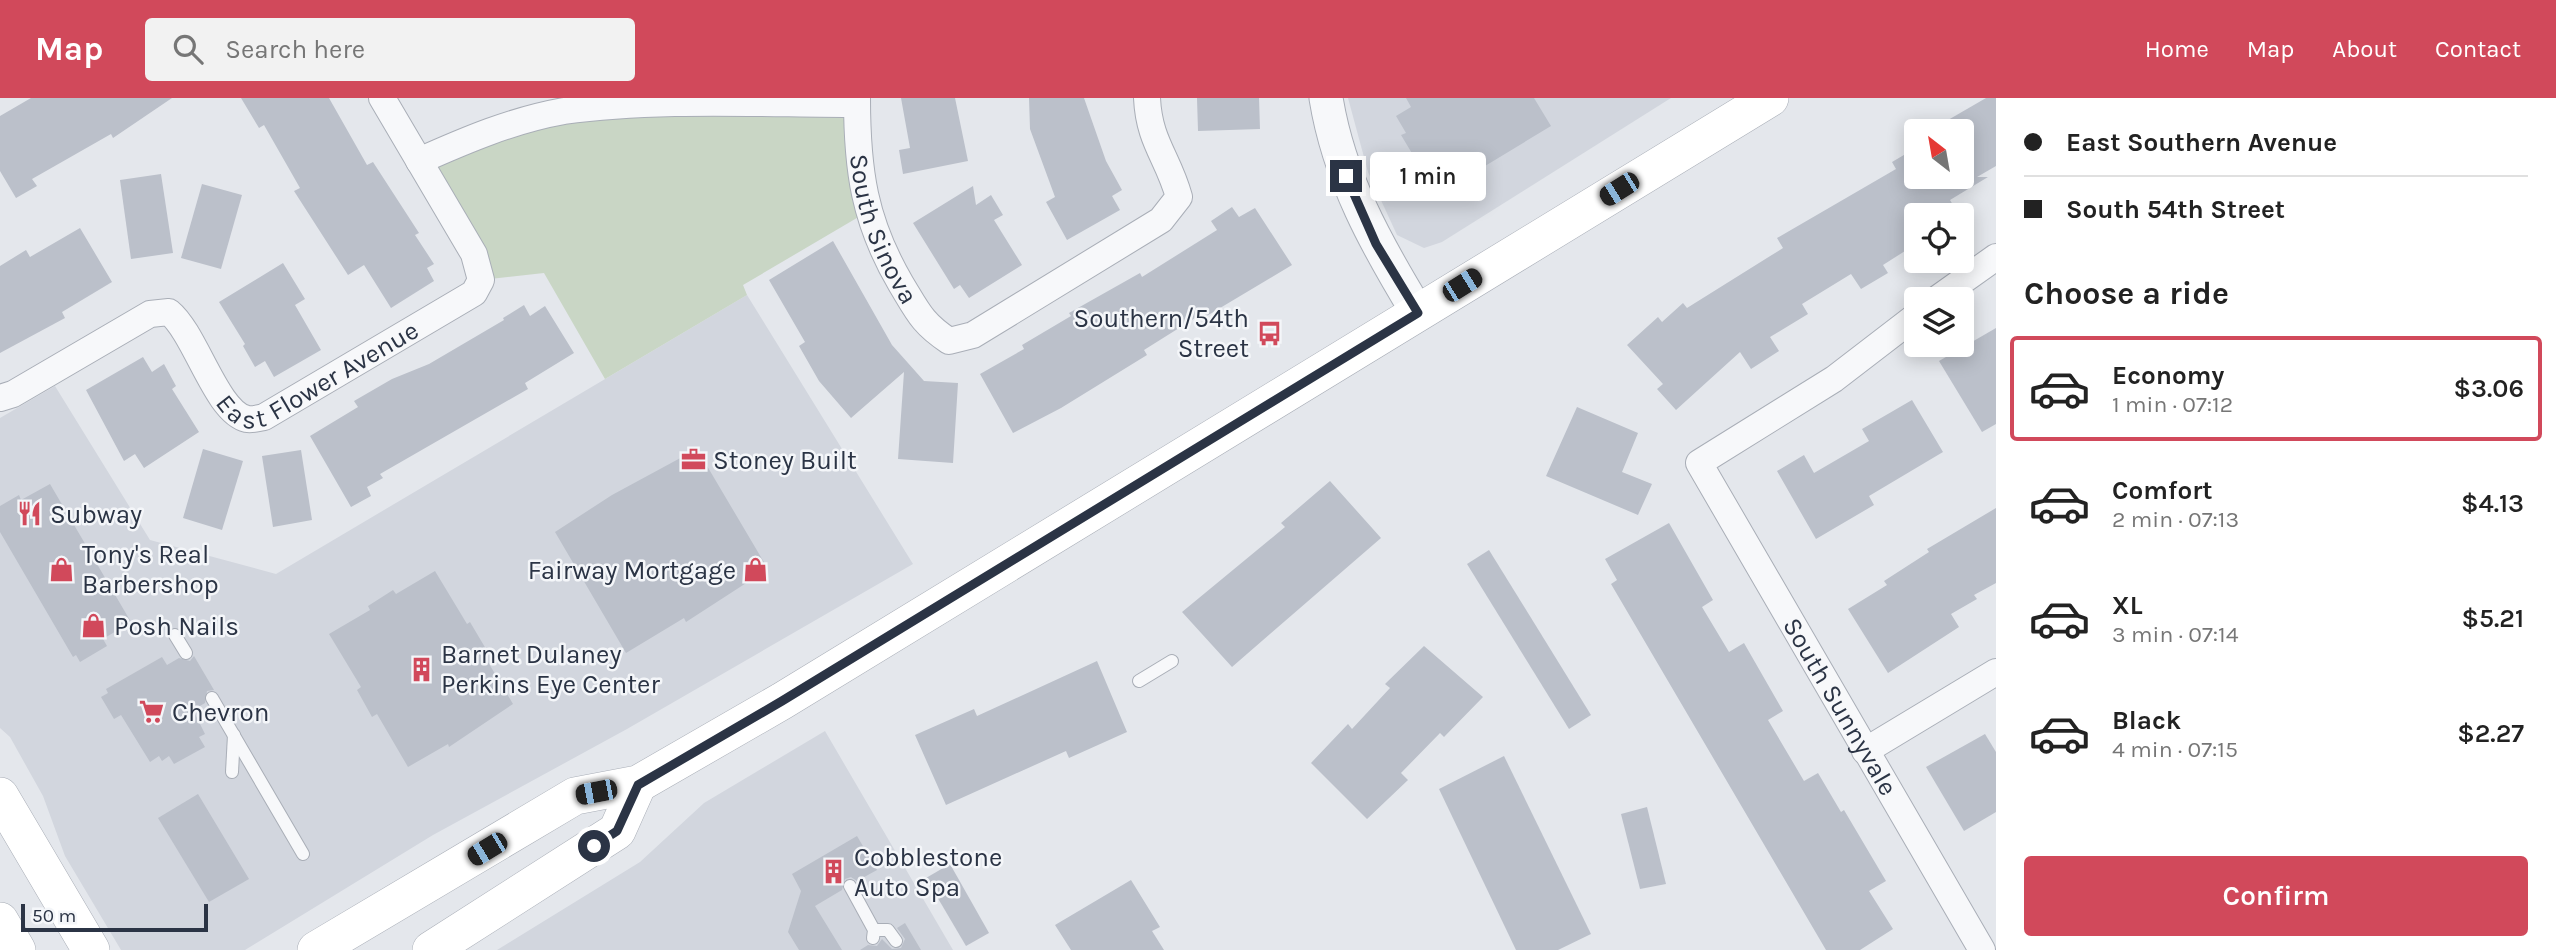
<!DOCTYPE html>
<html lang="en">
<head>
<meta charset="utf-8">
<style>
	:root { --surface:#fff; --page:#f2f2f2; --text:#222; --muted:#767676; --line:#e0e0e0; --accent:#d1495b }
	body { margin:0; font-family:Karla,sans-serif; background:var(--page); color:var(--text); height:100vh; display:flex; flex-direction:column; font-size:26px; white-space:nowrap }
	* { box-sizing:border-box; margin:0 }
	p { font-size:23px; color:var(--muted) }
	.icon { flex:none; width:38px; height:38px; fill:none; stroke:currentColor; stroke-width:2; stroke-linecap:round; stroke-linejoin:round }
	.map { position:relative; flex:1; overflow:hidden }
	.panel { display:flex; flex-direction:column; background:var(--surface); width:560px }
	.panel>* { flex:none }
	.guide { display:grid; align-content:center; height:154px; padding:0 28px; background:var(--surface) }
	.needle { width:46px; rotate:329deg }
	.fabs { position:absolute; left:1904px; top:21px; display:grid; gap:14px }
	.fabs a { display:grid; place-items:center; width:70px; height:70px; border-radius:7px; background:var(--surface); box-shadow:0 4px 18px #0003; font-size:35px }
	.scale { position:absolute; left:21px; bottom:18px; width:187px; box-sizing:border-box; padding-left:7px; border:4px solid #2b3445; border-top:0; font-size:19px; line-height:24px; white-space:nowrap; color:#2b3445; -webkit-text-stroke:5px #f4f6f9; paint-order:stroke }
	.end { position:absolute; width:32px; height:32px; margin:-16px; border:9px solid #2b3445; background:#fff; box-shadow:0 0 0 4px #fff }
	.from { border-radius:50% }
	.bubble { position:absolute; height:49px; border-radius:7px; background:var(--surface); box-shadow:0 4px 18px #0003; font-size:23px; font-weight:600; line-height:49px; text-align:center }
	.car { position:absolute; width:21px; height:42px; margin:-21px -10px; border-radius:9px; box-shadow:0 0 5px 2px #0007; background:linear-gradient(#222 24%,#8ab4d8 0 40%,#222 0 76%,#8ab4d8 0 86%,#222 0) }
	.guide b { display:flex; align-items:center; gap:24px; height:66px; font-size:26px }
	.guide b+b { border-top:2px solid var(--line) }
	.guide i { width:18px; height:18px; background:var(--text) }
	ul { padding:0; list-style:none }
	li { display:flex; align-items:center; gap:21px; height:105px; margin:0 14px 10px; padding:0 14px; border:4px solid transparent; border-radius:7px }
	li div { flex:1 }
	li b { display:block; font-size:26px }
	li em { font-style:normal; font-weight:600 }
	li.selected { border-color:var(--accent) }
	li>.icon { width:63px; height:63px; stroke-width:1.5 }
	h2 { padding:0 28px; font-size:32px; line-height:84px }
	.primary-button { display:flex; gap:14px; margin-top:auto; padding:14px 28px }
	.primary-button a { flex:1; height:80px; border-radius:7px; background:var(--accent); color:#fff; font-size:28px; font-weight:600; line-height:80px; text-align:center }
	header { display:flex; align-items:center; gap:42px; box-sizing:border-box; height:98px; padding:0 35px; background:var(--accent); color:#fff }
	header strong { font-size:33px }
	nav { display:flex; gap:38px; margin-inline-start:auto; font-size:24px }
	.search { width:490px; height:63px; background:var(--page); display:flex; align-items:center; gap:18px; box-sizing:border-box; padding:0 24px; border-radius:7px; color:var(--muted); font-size:26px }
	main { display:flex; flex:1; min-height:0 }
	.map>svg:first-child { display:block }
</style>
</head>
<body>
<header>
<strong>Map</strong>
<div class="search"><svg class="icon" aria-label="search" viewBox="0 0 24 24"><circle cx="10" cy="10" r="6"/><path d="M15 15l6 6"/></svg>Search here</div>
<nav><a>Home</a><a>Map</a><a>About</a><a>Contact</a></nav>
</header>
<main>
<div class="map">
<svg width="1996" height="852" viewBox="0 0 1996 852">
	<rect width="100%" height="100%" fill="#e4e7ec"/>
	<g fill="#d2d6de">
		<path d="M1348,0H1671L1442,144L1424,150L1397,137L1368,74Z"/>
		<path d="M747,197L913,466L627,631L433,737L245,852H121L65,758L43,698L10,639L0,630V320L55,288L150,442L276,476Z"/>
		<path d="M825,633L953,852H497L640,764L704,705Z"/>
	</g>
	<path fill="#c9d6c5" d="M857,6L867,114L743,187L747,197L605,281L544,175L481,182L419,63L565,13Z"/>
	<g fill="#bbc0ca">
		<path d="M31,0H172L113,40L111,36L32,81L37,88L16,100L0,73V18Z"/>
		<path d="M241,0H329L367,67L373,64L419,135L415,137L434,166L427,170L434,183L391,210L364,167L348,177L294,93L300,90L264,27L259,30Z"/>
		<path d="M901,0H955L968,63L903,76L899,52L910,50Z"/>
		<path d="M1029,0H1084L1106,63L1122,92L1112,98L1120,112L1067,142L1046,104L1055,99L1030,31Z"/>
		<path d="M1197,0H1259L1260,31L1198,33Z"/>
		<path d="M1406,0H1534L1551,28L1437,97L1401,37L1406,35L1396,18L1411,9Z"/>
		<path d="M1986,0H1996V68L1977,79H1988L1950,102L1959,117H1916V146L1883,167L1888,175L1861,191L1851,176L1802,206L1808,216L1770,239L1779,253L1751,271L1740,254L1676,312L1657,291L1663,286L1627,247L1658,219L1662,224L1683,205L1687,210L1783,150L1777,140L1896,71L1892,64L1909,54L1913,61L1916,59V79H1962V33H1929Z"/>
		<path d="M161,76L173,155L131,161L120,82Z"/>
		<path d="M202,86L242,97L221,171L181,160Z"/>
		<path d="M973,88L976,107L991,97L1003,117L994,122L1022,167L969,200L960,187L954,191L913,125Z"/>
		<path d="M1232,109L1239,119L1255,110L1292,167L1205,219L1203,215L1144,252L1147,257L1061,310L1013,335L980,276L1024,251L1022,247L1071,218L1069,215L1140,175L1142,179L1217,132L1211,123Z"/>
		<path d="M80,130L112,184L62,214L65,220L0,255V168L26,152L30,159Z"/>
		<path d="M833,143L892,247L924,283L958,285L953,365L898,361L904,274L851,320L819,283L799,248L805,244L769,182Z"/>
		<path d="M283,165L305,201L295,207L321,252L274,279L265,263L255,269L243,248L245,246L219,204Z"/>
		<path d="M524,207L530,218L545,208L574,255L525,285L528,291L380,376L383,380L367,389L371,398L351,409L310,338L358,309L354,303L392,281L429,266L504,222L503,220Z"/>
		<path d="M1996,230V326L1982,334L1939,263Z"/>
		<path d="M143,259L152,274L164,266L176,288L172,291L199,334L144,370L135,356L124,363L86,292Z"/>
		<path d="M1912,302L1943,354L1869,398L1874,407L1816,441L1777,373L1804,357L1814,375L1869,343L1862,331Z"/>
		<path d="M1577,309L1638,335L1622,374L1652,386L1638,417L1546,378Z"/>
		<path d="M203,351L243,363L222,432L183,420Z"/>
		<path d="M697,351L768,471L686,524L684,520L626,555L555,434L612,397Z"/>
		<path d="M301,352L312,422L273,429L262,358Z"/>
		<path d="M1330,383L1381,440L1232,569L1182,514L1285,429L1281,425Z"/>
		<path d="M50,386L131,524L103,541L107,548L80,564L76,557L73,559L0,434V408L19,397L21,402Z"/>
		<path d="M1996,410V485L1974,497L1977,501L1951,516L1959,529L1888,575L1848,511L1887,487L1884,483L1929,454L1927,451Z"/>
		<path d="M1669,425L1713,502L1702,509L1729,554L1744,545L1783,613L1768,622L1804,683L1818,675L1841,714L1844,712L1886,783L1869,793L1893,831L1860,852H1826L1611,486L1617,482L1605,461Z"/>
		<path d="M1489,452L1591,617L1569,631L1467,466Z"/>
		<path d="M435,473L467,526L470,524L486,551L482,554L513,606L449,649L448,646L408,669L377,616L372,619L357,592L361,589L329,536L370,512L368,508L393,492L396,496Z"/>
		<path d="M1424,548L1483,599L1444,639L1440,635L1401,675L1408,682L1367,721L1311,665L1348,626L1352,631L1390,590L1385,586Z"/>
		<path d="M194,558L214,592L207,593L205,605L193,612L205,636L199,639L205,649L174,666L169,658L162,663L159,658L150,664L121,617L114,621L101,599L108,595L106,591L162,559L167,567L179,560L190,563Z"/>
		<path d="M1097,563L1127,634L1069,660L1066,653L946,707L915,637L974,611L977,618Z"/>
		<path d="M1985,636L1996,654V714L1964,733L1926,669Z"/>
		<path d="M1504,658L1591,836L1558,852H1516L1439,691Z"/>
		<path d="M198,696L249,781L209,804L158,720Z"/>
		<path d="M1647,709L1666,786L1640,791L1621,716Z"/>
		<path d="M857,738L877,772L857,783L851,779L845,781L842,792L815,808L842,852H799L788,834L801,793L792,776Z"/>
		<path d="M950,766L989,835L966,848L926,780Z"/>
		<path d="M1131,782L1160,829L1152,833L1164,852H1071L1055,827Z"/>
		<path d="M905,825L921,852H860L868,847L877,848L882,841L892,851L901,850L905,841L897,830Z"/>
	</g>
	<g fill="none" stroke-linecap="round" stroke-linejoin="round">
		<defs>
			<g id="service">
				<path d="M175,537L186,555"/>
				<path d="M1139,583L1172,563"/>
				<path d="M212,600L303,756"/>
				<path d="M232,674L234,637"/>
				<path d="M850,788L874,832L873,840"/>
				<path d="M874,832H888L896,843"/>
			</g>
			<g id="minor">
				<path id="s1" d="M857,0C857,72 864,123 901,186C918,214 922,225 949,243L973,237L1161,122L1179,99C1168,59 1149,44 1147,0"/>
				<path d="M419,63C466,42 513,22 564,13C655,0 764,6 857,6"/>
				<path d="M1937,201L1996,159"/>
				<path id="s2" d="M1916,218L1834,281L1699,365L1982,852"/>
				<path id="s3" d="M0,300L13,296L150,216L169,214C196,236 216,314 247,321C252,322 259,320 264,319L474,195L481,182L474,156L382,0"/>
				<path d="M1865,653L1996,574"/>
			</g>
			<path id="tertiary" d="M1326,0C1339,80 1376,146 1418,215"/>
			<g id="secondary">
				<path d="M0,698L91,852"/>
				<path d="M0,823L17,852"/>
				<path d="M316,852L575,698L638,686L782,603L1770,0"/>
				<path d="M431,852L617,733L638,686"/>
			</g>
		</defs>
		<use href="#service" stroke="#a9aeb7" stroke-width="14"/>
		<use href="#minor" stroke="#a9aeb7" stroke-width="28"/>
		<use href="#tertiary" stroke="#a9aeb7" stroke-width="35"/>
		<use href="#secondary" stroke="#a9aeb7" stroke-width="38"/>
		<use href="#service" stroke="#f7f8fa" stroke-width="12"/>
		<use href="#minor" stroke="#f7f8fa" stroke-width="26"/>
		<use href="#tertiary" stroke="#f7f8fa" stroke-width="33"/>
		<use href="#secondary" stroke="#fff" stroke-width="37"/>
	</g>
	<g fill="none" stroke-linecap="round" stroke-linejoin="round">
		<path stroke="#2b3445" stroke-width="9" d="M594,748L617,733L638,687L782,603L1418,215L1376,146L1346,78"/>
	</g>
	<defs>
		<symbol id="bus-bare" viewBox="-9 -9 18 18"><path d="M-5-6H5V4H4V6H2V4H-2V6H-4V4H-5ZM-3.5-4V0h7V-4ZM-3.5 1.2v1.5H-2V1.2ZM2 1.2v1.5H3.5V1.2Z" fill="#d1495b" stroke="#f4f6f9" stroke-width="2.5" paint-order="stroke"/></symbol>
		<symbol id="office-bare" viewBox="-9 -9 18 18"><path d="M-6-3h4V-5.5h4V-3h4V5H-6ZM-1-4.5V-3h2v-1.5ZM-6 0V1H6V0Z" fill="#d1495b" stroke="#f4f6f9" stroke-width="2.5" paint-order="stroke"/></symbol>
		<symbol id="restaurant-bare" viewBox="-9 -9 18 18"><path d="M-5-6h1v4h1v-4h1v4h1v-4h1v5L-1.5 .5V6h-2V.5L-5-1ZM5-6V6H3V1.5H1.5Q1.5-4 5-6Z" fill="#d1495b" stroke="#f4f6f9" stroke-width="2.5" paint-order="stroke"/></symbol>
		<symbol id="shop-bare" viewBox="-9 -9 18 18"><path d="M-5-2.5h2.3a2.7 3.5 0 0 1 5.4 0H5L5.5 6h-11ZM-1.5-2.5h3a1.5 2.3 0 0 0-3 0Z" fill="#d1495b" stroke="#f4f6f9" stroke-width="2.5" paint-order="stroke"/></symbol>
		<symbol id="building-bare" viewBox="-9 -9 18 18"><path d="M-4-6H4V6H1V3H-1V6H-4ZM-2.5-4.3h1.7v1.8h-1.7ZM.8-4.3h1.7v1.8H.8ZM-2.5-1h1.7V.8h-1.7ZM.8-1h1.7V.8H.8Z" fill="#d1495b" stroke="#f4f6f9" stroke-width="2.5" paint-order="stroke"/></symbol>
		<symbol id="supermarket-bare" viewBox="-9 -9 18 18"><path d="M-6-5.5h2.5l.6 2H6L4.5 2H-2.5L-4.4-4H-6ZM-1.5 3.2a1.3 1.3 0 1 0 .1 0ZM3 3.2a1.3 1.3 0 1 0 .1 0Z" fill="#d1495b" stroke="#f4f6f9" stroke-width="2.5" paint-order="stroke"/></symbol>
	</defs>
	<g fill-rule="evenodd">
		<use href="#bus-bare" x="1252" y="218" width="35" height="35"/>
		<use href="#office-bare" x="676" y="344" width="35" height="35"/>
		<use href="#restaurant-bare" x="12" y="398" width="35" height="35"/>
		<use href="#shop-bare" x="44" y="454" width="35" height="35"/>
		<use href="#shop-bare" x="738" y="454" width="35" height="35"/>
		<use href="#shop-bare" x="76" y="510" width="35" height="35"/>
		<use href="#building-bare" x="404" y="554" width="35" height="35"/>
		<use href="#supermarket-bare" x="134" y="596" width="35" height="35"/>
		<use href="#building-bare" x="816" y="756" width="35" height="35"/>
	</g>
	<g text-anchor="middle" stroke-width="5" stroke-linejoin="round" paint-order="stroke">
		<g font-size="26" fill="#2b3445" stroke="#f4f6f9">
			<text dy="9" stroke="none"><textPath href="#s1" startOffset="135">South Sinova</textPath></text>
			<text dy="9" stroke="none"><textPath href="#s3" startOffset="406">East Flower Avenue</textPath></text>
			<text dy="9" stroke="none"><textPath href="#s2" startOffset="544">South Sunnyvale</textPath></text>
		</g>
		<g font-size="26" fill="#2b3445" stroke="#f4f6f9" text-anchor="start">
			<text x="1249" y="229" text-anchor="end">Southern/54th<tspan x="1249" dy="30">Street</tspan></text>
			<text x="713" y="371">Stoney Built</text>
			<text x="50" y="425">Subway</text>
			<text x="82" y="465">Tony's Real<tspan x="82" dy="30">Barbershop</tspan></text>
			<text x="736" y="481" text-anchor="end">Fairway Mortgage</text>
			<text x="114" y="537">Posh Nails</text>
			<text x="441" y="565">Barnet Dulaney<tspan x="441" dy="30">Perkins Eye Center</tspan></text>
			<text x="172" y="623">Chevron</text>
			<text x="854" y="768">Cobblestone<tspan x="854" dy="30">Auto Spa</tspan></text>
		</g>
	</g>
</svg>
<div class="fabs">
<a><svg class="needle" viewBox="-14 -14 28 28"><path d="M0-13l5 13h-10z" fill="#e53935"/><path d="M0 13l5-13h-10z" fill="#767676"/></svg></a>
<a><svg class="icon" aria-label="locate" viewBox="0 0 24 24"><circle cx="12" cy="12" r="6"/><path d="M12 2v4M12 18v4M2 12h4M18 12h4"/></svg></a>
<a><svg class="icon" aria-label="layers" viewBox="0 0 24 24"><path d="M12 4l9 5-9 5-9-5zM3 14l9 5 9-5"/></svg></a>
</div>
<div class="scale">50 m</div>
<i class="end from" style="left:594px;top:748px"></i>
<i class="end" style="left:1346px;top:78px"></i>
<div class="bubble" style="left:1370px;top:54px;width:116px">1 min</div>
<i class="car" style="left:1619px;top:91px;rotate:238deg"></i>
<i class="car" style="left:1462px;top:187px;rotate:58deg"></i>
<i class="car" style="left:596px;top:694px;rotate:259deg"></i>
<i class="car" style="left:487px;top:751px;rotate:239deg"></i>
</div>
<section class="panel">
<div class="guide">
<b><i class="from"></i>East Southern Avenue</b>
<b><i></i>South 54th Street</b>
</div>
<h2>Choose a ride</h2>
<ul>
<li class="selected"><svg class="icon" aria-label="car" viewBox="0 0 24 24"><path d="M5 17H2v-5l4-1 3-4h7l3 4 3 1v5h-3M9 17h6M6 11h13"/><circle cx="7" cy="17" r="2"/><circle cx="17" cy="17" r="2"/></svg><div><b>Economy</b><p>1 min · 07:12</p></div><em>$3.06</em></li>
<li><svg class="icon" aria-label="car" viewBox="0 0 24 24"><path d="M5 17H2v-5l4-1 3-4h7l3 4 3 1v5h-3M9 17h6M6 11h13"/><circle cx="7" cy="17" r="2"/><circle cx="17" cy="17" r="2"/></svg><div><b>Comfort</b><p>2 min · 07:13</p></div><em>$4.13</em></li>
<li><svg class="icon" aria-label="car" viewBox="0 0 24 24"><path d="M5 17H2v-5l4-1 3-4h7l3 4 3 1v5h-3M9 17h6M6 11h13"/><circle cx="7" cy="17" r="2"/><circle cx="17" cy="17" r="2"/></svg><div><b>XL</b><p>3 min · 07:14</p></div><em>$5.21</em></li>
<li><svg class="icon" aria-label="car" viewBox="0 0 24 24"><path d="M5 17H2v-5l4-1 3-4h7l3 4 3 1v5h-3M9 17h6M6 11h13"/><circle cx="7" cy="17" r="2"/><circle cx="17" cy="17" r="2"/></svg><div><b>Black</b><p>4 min · 07:15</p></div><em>$2.27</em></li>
</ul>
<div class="primary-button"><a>Confirm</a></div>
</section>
</main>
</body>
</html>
